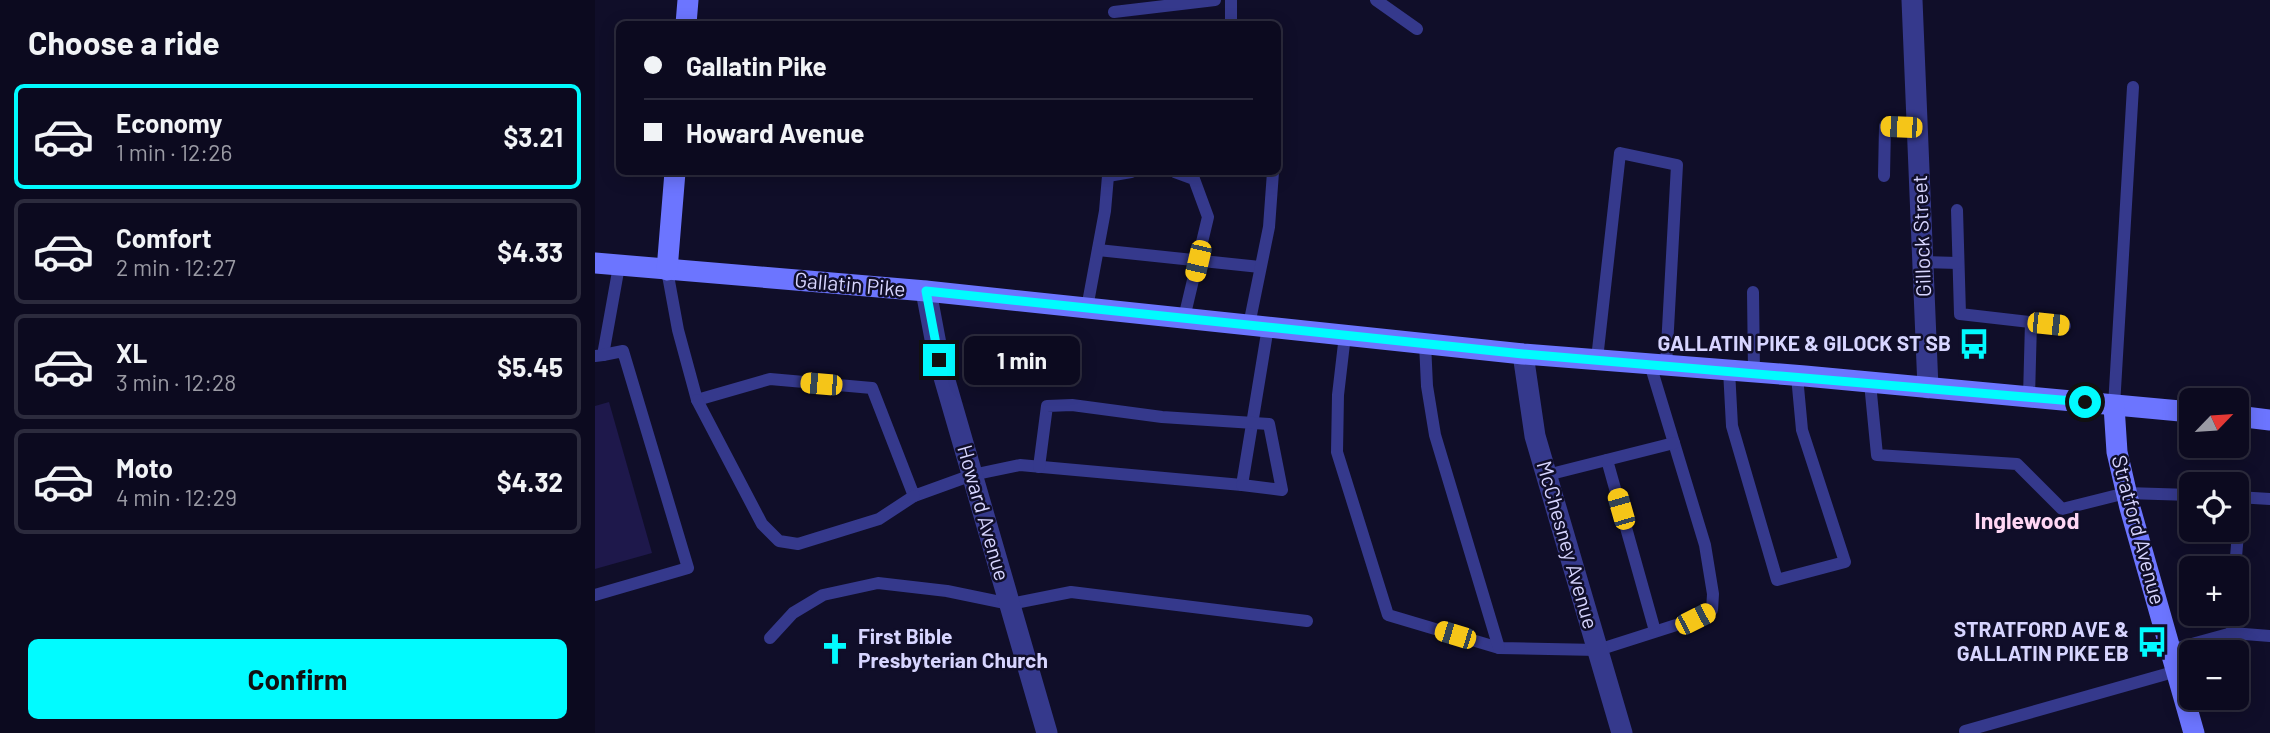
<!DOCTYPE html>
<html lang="en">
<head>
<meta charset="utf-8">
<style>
	:root { --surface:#0c0a1f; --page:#1a182c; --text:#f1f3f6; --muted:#9a9aa4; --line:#2c2b3d; --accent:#01fbff }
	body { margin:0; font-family:Barlow,sans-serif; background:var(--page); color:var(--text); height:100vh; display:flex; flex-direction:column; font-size:26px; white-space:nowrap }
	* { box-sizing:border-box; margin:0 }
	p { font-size:23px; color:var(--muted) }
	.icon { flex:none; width:38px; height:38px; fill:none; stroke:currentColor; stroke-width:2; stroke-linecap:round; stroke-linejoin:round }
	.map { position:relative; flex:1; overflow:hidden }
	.details { display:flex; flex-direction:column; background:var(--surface); width:595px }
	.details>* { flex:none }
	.hud { position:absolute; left:21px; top:21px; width:665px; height:154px; border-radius:10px; box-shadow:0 4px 18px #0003,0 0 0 2px var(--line); display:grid; align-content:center; height:154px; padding:0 28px; background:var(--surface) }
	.needle { width:46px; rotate:65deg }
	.buttons { position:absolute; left:1584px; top:388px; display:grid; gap:14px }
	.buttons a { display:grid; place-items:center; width:70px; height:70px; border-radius:10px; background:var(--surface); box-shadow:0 4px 18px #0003,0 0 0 2px var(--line); font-size:35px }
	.end { position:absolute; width:32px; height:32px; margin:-16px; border:9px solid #01fbff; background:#111; box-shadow:0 0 0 4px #111 }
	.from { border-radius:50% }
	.bubble { position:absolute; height:49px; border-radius:10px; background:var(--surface); box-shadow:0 4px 18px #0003,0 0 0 2px var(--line); font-size:23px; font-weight:700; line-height:49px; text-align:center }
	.car { position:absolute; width:21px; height:42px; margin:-21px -10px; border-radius:9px; box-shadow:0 0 5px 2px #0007; background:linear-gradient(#f5c518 24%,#345 0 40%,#f5c518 0 76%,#345 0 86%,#f5c518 0) }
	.hud b { display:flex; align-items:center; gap:24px; height:66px; font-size:26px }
	.hud b+b { border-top:2px solid var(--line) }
	.hud i { width:18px; height:18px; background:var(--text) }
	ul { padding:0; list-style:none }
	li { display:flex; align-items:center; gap:21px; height:105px; margin:0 14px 10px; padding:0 14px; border:4px solid var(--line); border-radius:10px }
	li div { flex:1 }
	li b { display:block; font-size:26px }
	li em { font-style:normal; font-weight:700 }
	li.active { border-color:var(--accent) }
	li>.icon { width:63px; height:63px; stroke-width:1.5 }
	h2 { padding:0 28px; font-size:32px; line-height:84px }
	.cta { display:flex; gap:14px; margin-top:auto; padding:14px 28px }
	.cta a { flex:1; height:80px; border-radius:10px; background:var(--accent); color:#111; font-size:28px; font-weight:700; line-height:80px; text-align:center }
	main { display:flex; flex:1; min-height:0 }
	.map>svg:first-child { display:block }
</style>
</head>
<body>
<main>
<section class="details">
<h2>Choose a ride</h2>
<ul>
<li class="active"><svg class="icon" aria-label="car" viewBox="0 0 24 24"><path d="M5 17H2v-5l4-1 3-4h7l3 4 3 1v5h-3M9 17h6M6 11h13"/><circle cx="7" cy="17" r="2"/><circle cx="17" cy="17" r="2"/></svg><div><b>Economy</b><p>1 min · 12:26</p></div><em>$3.21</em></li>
<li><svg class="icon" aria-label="car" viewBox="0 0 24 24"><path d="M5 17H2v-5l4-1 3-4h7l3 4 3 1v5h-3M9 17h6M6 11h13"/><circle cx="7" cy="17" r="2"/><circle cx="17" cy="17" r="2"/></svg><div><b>Comfort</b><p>2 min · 12:27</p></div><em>$4.33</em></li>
<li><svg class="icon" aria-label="car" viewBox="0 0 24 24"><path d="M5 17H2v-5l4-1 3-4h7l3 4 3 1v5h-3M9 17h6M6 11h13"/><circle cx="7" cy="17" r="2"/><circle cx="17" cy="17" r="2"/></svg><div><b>XL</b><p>3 min · 12:28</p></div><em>$5.45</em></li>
<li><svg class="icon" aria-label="car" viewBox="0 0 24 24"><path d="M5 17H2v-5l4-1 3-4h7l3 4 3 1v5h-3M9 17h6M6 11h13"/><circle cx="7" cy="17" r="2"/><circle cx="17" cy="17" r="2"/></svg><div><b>Moto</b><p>4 min · 12:29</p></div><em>$4.32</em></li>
</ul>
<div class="cta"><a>Confirm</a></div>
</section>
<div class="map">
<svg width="1675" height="733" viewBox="0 0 1675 733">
	<rect width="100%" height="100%" fill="#100e29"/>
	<path fill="#1e184b" d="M14,402L57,553L0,569V406Z"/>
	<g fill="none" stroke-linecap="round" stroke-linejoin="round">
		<g stroke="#35398c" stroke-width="12">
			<path d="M636,0V24"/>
			<path d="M781,0L822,29"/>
			<path d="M519,12L620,0"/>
			<path d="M580,172L599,179L613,217L589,318"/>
			<path d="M1289,176L1290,126L1322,127"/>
			<path d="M1362,210L1365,314L1470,326"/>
			<path d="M503,250L665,267"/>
			<path d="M1328,262L1363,263"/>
			<path d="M72,270L83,330L102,400L175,379L277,388L319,496L377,475L425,465L647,485L673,327"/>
			<path d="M1158,292L1159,372"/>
			<path d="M492,308L510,211L513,176L536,172"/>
			<path d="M654,325L674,227L678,172"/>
			<path d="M750,335L743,395L742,452L793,615L904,648L1003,650L1100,619L1117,610L1118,594L1110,545L1055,364"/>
			<path d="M830,343L832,386L840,435L904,648"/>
			<path d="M0,356L8,355L24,266"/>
			<path d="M1002,359L1025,153L1082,165L1071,365"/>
			<path d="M1134,370L1137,426L1182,580L1250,562L1207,430L1202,376"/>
			<path d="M1275,383L1282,455L1422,464L1467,509L1531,493L1596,495"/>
			<path d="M1434,397L1436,322"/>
			<path d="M102,400L167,524L184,541L203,544L284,519L319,496"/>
			<path d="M1519,406L1538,87"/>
			<path d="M1012,460L1060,631"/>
			<path d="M444,467L452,406L477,405L567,417L674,424L687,490L647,485"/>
			<path d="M952,475L1079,443"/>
			<path d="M1642,497L1675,499"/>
			<path d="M1640,569L1646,498"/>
			<path d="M0,595L93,568L28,351L8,355"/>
			<path d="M1637,633L1638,614"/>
			<path d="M175,638L198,613L228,595L283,583L352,591L415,604L476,592L712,621"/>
			<path d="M1575,650L1637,633L1675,636"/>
			<path d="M1370,731L1582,671"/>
		</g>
		<g stroke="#35398c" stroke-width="21">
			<path d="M1317,0L1333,388"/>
			<path d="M331,291L344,360L452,733"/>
			<path d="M928,354L940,436L1027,733"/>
		</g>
		<g stroke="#6c75ff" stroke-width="21">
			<path d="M91,24L93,0"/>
			<path d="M0,263L331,291L928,354L1210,376L1596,412"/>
			<path d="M72,270L80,172"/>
			<path d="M1519,406L1522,452L1535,508L1599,733"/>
			<path d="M1642,416L1675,420"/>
		</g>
	</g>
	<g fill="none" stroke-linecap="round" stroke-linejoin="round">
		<path stroke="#01fbff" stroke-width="9" d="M344,360L331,291L928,354L1490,402"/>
	</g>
	<defs>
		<symbol id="bus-bare" viewBox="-9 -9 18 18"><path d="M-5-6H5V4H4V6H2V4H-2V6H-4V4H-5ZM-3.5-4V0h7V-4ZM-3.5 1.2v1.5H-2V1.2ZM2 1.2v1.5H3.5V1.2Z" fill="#01fbff" stroke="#100e29" stroke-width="2.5" paint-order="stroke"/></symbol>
		<symbol id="church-bare" viewBox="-9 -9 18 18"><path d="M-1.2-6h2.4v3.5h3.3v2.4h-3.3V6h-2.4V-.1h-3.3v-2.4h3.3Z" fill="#01fbff" stroke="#100e29" stroke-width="2.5" paint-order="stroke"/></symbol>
	</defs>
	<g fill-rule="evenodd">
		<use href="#bus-bare" x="1357" y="322" width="44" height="44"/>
		<use href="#bus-bare" x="1535" y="620" width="44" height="44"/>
		<use href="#church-bare" x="218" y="627" width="44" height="44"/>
	</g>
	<g text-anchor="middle" stroke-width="5" stroke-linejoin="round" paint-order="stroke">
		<g font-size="21" fill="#d7d5ff" stroke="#100e29">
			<text transform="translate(1327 236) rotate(-92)" y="7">Gillock Street</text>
			<text transform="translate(255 285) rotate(5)" y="7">Gallatin Pike</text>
			<text transform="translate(388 513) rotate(74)" y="7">Howard Avenue</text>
			<text transform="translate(1543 530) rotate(75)" y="7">Stratford Avenue</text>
			<text transform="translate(972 545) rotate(74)" y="7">McChesney Avenue</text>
		</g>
		<g font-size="21" font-weight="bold" fill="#d7d5ff" stroke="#100e29" text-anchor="end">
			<text x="1356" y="351">GALLATIN PIKE &amp; GILOCK ST SB</text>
			<text x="1534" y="637">STRATFORD AVE &amp;<tspan x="1534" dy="24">GALLATIN PIKE EB</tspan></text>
			<text x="263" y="644" text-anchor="start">First Bible<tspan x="263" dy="24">Presbyterian Church</tspan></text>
		</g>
		<g font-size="23" font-weight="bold" fill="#ffd7f4" stroke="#100e29">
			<text x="1432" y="529">Inglewood</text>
		</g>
	</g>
</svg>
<div class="buttons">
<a><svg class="needle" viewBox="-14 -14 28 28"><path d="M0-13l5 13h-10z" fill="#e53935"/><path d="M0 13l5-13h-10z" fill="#9a9aa4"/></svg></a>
<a><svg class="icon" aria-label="locate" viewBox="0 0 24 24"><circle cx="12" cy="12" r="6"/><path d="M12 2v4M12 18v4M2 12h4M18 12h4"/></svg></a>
<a>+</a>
<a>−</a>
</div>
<i class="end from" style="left:1490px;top:402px"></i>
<i class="end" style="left:344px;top:360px"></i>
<div class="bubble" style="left:369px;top:336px;width:116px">1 min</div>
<i class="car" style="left:1306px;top:127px;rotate:272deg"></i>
<i class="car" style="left:603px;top:261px;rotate:193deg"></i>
<i class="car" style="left:1453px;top:324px;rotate:96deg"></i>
<i class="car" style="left:226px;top:384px;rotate:275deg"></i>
<i class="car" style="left:1026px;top:509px;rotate:344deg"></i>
<i class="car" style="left:1100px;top:619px;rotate:63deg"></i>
<i class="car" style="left:860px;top:635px;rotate:287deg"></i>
<div class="hud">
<b><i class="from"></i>Gallatin Pike</b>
<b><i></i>Howard Avenue</b>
</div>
</div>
</main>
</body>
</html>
